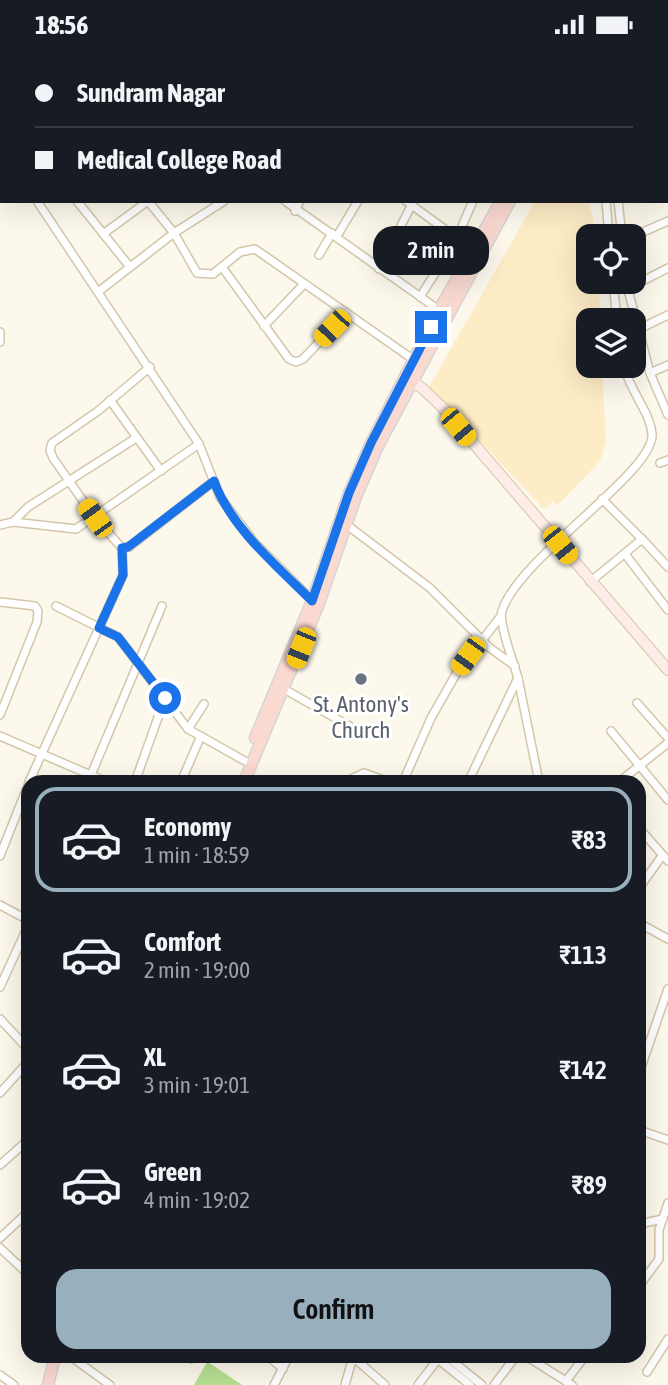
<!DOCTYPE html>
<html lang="en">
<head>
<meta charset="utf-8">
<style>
	:root { --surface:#171b24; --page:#20242c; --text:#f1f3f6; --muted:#9ea1a6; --line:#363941; --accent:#98afbe }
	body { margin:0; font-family:"Asap Condensed",sans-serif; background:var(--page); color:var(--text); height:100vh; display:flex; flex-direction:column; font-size:26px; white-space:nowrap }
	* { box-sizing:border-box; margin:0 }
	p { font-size:23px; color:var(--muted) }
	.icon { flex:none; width:38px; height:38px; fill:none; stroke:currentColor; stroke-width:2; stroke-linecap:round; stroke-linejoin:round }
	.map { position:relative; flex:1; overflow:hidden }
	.panel { position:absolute; left:21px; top:726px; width:625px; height:588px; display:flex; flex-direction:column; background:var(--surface); border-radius:21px; box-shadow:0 7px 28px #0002 }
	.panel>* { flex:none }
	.top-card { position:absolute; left:0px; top:0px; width:668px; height:154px; box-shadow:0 7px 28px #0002; display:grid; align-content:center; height:154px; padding:0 35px; background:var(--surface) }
	.tools { position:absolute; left:576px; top:175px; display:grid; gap:14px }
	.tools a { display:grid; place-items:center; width:70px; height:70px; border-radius:14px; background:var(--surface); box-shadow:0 7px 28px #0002; font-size:35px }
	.end { position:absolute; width:32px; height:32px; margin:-16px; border:9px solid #1a73e8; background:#fff; box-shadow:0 0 0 4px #fff }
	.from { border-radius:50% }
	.bubble { position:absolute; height:49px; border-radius:21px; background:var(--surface); box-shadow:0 7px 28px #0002; font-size:23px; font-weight:600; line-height:49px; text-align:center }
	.car { position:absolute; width:21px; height:42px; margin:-21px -10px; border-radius:9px; box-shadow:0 0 5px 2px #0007; background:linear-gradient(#f5c518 24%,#345 0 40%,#f5c518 0 76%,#345 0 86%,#f5c518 0) }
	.top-card b { display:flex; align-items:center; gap:24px; height:66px; font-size:26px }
	.top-card b+b { border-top:2px solid var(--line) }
	.top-card i { width:18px; height:18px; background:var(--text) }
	ul { padding:12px 0 0; list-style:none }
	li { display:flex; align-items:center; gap:21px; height:105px; margin:0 14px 10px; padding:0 21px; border:4px solid transparent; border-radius:21px }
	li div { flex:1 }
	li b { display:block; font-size:26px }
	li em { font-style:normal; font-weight:600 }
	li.selected { border-color:var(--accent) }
	li>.icon { width:63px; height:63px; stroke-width:1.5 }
	.primary-button { display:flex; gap:14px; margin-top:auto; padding:14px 35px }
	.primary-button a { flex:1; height:80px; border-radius:21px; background:var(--accent); color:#111; font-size:28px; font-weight:600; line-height:80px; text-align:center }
	.status { display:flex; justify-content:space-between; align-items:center; height:49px; padding:0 35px; background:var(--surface); direction:ltr }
	.status svg { height:19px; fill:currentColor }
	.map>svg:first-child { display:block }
</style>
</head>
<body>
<div class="status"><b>18:56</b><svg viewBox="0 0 49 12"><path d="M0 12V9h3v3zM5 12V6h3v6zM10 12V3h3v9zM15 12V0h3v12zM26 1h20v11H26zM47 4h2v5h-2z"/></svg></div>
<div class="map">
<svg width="668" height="1336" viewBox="0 0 668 1336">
	<rect width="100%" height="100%" fill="#fdf8ec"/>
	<path fill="#feecc6" d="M535,152H589L597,187H588V233H599L600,271H588V317H602L606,393L600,412L557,457L553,452L544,460L429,338Z"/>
	<path fill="#b6df90" d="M207,1313H208L242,1336H194Z"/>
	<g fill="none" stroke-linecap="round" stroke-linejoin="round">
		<g stroke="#afd4ff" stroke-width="2">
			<path d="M554,0L555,2"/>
			<path d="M648,0L649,2"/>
			<path d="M667,46L668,49"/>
		</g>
		<defs>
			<g id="street">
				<path d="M34,0L36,2"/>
				<path d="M182,0L184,2"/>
				<path d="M342,0L344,2"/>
				<path d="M466,0L468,2"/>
				<path d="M531,0L532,2"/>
				<path d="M638,0V2"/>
				<path d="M666,0L668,4"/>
				<path d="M12,2L14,0"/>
				<path d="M74,2L76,0"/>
				<path d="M120,2L121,0"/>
				<path d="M172,2L173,0"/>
				<path d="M220,2L222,0"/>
				<path d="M276,2L277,0"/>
				<path d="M395,2L396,0"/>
				<path d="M0,11L2,9"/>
				<path d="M0,49L2,51"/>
				<path d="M667,90L668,93"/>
				<path d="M0,99L2,101"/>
				<path d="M667,125H668"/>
				<path d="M37,152L199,395L220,448L254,493L315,554"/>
				<path d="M77,152L130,218"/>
				<path d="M285,152L439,261"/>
				<path d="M406,152L476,203"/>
				<path d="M606,152L609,187"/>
				<path d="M618,152L622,187"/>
				<path d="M295,162L300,152"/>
				<path d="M103,185L148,152L174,184L197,224L213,225L240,203L255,200L414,311"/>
				<path d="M337,187L358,152"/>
				<path d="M634,187L668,172"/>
				<path d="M319,206L332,184"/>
				<path d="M222,218L289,310L296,313L303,310L347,264"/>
				<path d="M379,220L412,155"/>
				<path d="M613,233L617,271"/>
				<path d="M626,233L650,324L668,366"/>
				<path d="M627,240L668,219"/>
				<path d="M98,243L174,184L224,152"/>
				<path d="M420,248L456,191L473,152"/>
				<path d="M264,277L304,235"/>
				<path d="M637,281L668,266"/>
				<path d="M0,283V293"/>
				<path d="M150,318L98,362L52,394L50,401L53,409L95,469L122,499L129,498L214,432"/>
				<path d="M650,324L668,316"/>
				<path d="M110,351L161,422"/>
				<path d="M660,414L668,411"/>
				<path d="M602,450L642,490"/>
				<path d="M13,473L28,458L136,389"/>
				<path d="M0,476L13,473L76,480L199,395"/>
				<path d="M347,476L430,539L490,599L515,617"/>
				<path d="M625,505L668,561"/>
				<path d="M590,533L642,490L668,518"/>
				<path d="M0,553L35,557L38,562L37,573L0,666"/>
				<path d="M56,557L118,588L188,680L245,712"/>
				<path d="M518,629C514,615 498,573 502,562C518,509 655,423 652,385C650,362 629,341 624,317"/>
				<path d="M284,640L358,682"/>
				<path d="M637,654L668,689"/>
				<path d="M188,680L204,655"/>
				<path d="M611,682L668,751"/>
				<path d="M0,687L107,733"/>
				<path d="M91,726L162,557"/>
				<path d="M29,733L123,526L122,499"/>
				<path d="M135,733L165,649"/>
				<path d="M181,733L200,689"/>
				<path d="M344,733L364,724L389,733"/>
				<path d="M403,733L431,669L456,625L501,567"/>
				<path d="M468,733L518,629L539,733"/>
				<path d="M619,733L668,694"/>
				<path d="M639,779L668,812"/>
				<path d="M0,807L28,736"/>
				<path d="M639,839L662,807"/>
				<path d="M0,856L28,871"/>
				<path d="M639,874L668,890"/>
				<path d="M0,938L28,877"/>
				<path d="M0,970L28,1000"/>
				<path d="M639,1024L668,940"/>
				<path d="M0,1044L28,1013"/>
				<path d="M639,1081L668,1091"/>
				<path d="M0,1116L28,1091"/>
				<path d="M639,1175L663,1170"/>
				<path d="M0,1189L28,1163"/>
				<path d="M0,1199L28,1225"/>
				<path d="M639,1237L659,1210V1181L668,1154"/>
				<path d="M70,1307L110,1336"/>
				<path d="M188,1307L191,1310"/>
				<path d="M268,1307L283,1320"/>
				<path d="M352,1307L385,1336"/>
				<path d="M434,1307L470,1336"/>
				<path d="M446,1307L482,1336"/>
				<path d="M526,1307L572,1336"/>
				<path d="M647,1323L668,1290"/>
				<path d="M0,1326L14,1336"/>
				<path d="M566,1332L585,1307"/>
				<path d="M274,1336L289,1307"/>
				<path d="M345,1336L353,1308"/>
				<path d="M418,1336L438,1310"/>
				<path d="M494,1336L516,1307"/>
			</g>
			<path id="secondary" d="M408,330L422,339L443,359L668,621"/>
			<g id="primary">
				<path d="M587,2L588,0"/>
				<path d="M255,689L312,552L349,444L371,394L439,261L501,152"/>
				<path d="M244,733L318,557L356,448L378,397L510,152"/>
				<path d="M48,1336L55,1307"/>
			</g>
		</defs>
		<use href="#street" stroke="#d4c6a9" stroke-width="10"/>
		<use href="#secondary" stroke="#d4c6a9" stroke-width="12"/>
		<use href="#primary" stroke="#d6d5d3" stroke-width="13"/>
		<use href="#street" stroke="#fff" stroke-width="7"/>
		<use href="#secondary" stroke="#fdece8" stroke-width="10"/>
		<use href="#primary" stroke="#fad9d1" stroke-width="10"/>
	</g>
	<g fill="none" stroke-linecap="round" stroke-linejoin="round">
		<path stroke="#1a73e8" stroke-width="9" d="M165,649L118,588L99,579L123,526L122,499L128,498L214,432C231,479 277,517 312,552L349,444L371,394L431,278"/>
	</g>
	<circle fill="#6b7280" stroke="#fff" stroke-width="2.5" cx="361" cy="630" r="7"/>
	<g text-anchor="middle" stroke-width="6" stroke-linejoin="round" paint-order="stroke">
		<g font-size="23" fill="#5b616d" stroke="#fff">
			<text x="361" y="663">St. Antony's<tspan x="361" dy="26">Church</tspan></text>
		</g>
	</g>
</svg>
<div class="tools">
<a><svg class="icon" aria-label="locate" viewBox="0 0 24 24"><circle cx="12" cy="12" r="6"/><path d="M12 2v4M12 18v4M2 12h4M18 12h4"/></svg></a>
<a><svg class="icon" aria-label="layers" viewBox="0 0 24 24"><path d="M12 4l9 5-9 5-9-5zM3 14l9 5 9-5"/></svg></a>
</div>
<i class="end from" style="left:165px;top:649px"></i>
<i class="end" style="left:431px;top:278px"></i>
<div class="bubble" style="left:373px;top:177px;width:116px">2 min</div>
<i class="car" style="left:332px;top:279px;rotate:224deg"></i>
<i class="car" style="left:458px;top:378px;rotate:140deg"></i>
<i class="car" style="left:95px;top:469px;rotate:324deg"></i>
<i class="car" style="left:560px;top:496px;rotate:141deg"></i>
<i class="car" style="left:301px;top:599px;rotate:202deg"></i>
<i class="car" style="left:468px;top:607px;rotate:216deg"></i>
<div class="top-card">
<b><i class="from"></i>Sundram Nagar</b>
<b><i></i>Medical College Road</b>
</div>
<section class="panel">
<ul>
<li class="selected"><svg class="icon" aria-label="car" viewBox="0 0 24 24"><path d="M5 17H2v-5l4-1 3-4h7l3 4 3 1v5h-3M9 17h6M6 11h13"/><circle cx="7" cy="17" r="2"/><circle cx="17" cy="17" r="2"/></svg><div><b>Economy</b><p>1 min · 18:59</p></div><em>₹83</em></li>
<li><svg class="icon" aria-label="car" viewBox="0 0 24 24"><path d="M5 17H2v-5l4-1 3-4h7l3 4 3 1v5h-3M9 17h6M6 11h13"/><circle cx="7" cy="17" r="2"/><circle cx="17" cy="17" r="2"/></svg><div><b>Comfort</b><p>2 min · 19:00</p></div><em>₹113</em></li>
<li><svg class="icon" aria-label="car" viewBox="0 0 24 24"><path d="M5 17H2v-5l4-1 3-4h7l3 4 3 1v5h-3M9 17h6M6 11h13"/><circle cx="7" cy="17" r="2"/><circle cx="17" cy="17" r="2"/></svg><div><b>XL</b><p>3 min · 19:01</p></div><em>₹142</em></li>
<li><svg class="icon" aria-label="car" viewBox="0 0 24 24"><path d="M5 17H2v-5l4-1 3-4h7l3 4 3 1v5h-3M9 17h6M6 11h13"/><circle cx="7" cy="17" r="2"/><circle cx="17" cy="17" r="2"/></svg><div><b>Green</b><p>4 min · 19:02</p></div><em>₹89</em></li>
</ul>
<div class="primary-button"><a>Confirm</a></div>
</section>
</div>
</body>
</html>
